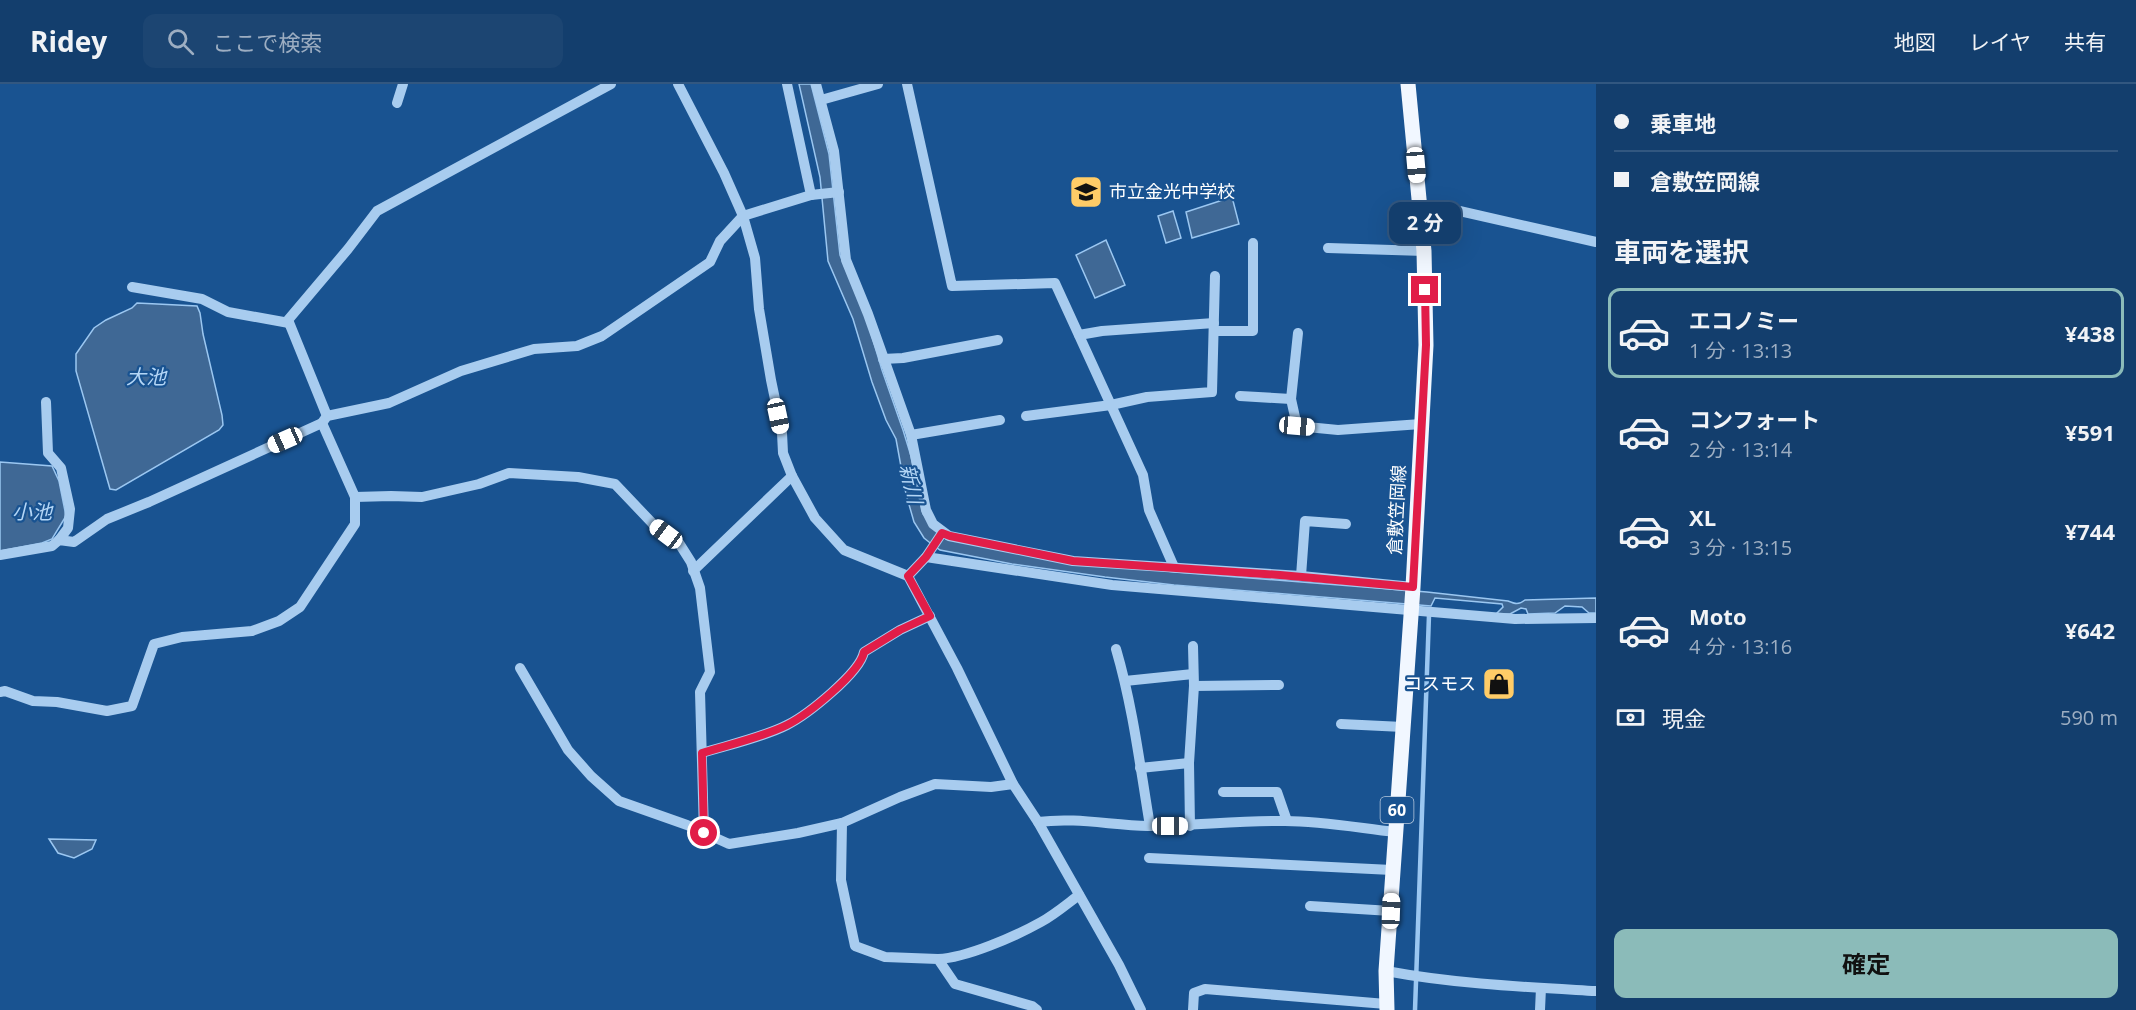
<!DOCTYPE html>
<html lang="ja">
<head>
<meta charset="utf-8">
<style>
	:root { --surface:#133e6d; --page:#1c4572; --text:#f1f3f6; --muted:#9daec2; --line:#325780; --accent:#8bbbb9 }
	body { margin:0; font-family:"Open Sans","Noto Sans JP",sans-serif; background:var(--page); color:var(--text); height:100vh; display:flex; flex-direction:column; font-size:22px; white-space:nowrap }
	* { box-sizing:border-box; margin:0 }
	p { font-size:20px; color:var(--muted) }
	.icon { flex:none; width:33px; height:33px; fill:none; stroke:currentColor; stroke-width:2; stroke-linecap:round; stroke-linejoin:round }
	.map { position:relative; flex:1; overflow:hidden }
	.panel { display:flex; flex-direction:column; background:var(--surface); width:540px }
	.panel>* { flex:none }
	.banner { display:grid; align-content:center; height:132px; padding:0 18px; background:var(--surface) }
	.end { position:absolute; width:27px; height:27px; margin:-14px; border:8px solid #e11d48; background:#fff; box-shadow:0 0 0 3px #fff }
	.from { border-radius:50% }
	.bubble { position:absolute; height:42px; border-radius:12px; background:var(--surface); box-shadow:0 6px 24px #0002,0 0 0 2px var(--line); font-size:20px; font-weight:700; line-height:42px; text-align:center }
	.car { position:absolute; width:18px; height:36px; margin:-18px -9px; border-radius:8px; box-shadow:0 0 4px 2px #0007; background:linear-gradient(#fff 24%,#345 0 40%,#fff 0 76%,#345 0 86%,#fff 0) }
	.banner b { display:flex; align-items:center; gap:21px; height:57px; font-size:22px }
	.banner b+b { border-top:2px solid var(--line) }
	.banner i { width:15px; height:15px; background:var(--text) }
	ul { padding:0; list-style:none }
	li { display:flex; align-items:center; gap:18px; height:90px; margin:0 12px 9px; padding:0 6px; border:3px solid transparent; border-radius:12px }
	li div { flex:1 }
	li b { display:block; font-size:22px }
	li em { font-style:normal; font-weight:700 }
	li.selected { border-color:var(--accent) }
	li>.icon { width:54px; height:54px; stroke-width:1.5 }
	h2 { padding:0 18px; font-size:27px; line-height:72px }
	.pay { display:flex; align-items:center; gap:15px; height:66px; padding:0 18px; font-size:22px }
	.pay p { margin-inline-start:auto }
	.action { display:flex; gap:12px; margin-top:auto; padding:12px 18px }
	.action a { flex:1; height:69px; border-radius:12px; background:var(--accent); color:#111; font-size:24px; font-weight:700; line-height:69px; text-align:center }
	header { display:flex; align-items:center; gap:36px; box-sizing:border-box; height:84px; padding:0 30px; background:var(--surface); border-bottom:2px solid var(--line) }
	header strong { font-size:28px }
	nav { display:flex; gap:33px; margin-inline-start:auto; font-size:21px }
	.search { width:420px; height:54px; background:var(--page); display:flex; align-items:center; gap:15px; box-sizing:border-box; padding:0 21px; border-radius:12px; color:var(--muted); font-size:22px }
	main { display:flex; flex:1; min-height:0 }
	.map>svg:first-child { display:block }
</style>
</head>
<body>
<header>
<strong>Ridey</strong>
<div class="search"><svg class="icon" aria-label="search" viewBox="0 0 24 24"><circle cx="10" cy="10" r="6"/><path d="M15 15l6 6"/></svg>ここで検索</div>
<nav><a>地図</a><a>レイヤ</a><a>共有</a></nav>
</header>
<main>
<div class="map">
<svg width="1596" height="926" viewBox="0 0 1596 926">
	<rect width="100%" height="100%" fill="#195391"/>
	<g fill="#3f6895" stroke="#9bc7f1" stroke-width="1.5">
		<path d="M799,0H811L829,70L840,171L867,236L882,286L903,346L911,372L923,430L946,455L1174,488L1427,508L1508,517C1515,520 1519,521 1525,516L1596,514V529H1589L1582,523L1565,522L1555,529L1528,530L1526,525L1521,524L1510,530H1496L1503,523L1502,520L1435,514L1431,522L1174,501L1105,493L1012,480L940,466L929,458L924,454L914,438L906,410L896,355L886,336L872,298L853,235L828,177L820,93Z"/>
		<path d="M1232,113L1239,140L1192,154L1186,128Z"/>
		<path d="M1173,127L1181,154L1166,159L1158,132Z"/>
		<path d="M1106,156L1125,201L1095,214L1076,171Z"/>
		<path d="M137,219L197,222L200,229L203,250L222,331L223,341L219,346L116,406L110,405L76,287V270L94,244L106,236L132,224Z"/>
		<path d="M0,378L52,382L59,397L66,432L52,455L42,459L0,467Z"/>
		<path d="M49,755L96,756L92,765L74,774L58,769Z"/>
	</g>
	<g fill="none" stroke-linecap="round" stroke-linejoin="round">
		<path stroke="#9bc7f1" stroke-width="4.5" d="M1415,926L1429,531"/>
		<g stroke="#a8ccef" stroke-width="10">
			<path d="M678,0L724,89L743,132L755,174L759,225L771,296L782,349L783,369L792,392L815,434L844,466L908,492"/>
			<path d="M816,0L834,67L846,176L868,230L911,351L926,426L933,440L949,452L1073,477L1301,492L1413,503"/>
			<path d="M907,0L952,202L1055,199L1143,391L1149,426L1174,483"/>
			<path d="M821,16L878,0"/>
			<path d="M397,19L403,0"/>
			<path d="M811,111L839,108"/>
			<path d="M1419,122L1442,123L1596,158"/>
			<path d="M1328,164L1424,167"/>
			<path d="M132,203L202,215L228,228L289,239"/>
			<path d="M1214,247H1253V159"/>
			<path d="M1298,249L1291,315L1297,342L1338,346L1421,340"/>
			<path d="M1079,251L1102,247L1214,239"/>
			<path d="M883,275L903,274L998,256"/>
			<path d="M1240,312L1291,315"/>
			<path d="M46,318L48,369L61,384L70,425L68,444L59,456"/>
			<path d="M327,332L288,236L348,165L377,127L611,0"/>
			<path d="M1026,332L1111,321L1147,313L1212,308L1215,192"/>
			<path d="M911,351L1000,336"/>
			<path d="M355,413L391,412L422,413L479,400L509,389L578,393L615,400L654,441L679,459L691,478L700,504L710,588L700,608L704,749"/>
			<path d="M942,449L926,473L908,492L957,584L1013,700L1038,738L1119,881L1141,926"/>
			<path d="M0,471L52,462L59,456L74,458L107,435L149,418L322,339L327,332L389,319L461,287L534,265L577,262L602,252L710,178L720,157L743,132L811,111L787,0"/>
			<path d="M926,473L1112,501L1515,535L1596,534"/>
			<path d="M693,487L792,392"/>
			<path d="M1301,492L1305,437L1346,440"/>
			<path d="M1116,565C1133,623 1140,682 1150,742"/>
			<path d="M520,584L568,666L591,692L619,717L687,741L729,760L798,749L842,739L900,713L935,700L991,703L1013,700"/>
			<path d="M1125,597L1193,590"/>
			<path d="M1194,602L1279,601"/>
			<path d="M0,608L5,607L33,617L57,618L107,627L132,622L154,560L182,553L252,547L279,537L300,523L355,440V413L322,339"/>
			<path d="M1341,640L1403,643"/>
			<path d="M702,669C728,661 764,653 787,641C807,631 860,589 864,568L900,546L930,532"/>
			<path d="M1140,684L1189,679"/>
			<path d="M1223,708H1277L1287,737"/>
			<path d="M1038,738C1075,733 1110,741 1148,742C1194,742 1239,736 1285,737C1322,737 1359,744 1395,748"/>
			<path d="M842,739L841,796L855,862L885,873L938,875L955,900L1032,922L1037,926"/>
			<path d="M1190,742L1189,679L1194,602L1193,562"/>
			<path d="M1149,774L1392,786"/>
			<path d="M1310,822L1391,827"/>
			<path d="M938,875C966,874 1016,852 1041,838C1054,831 1067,820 1079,811"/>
			<path d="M1386,887C1455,900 1526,903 1596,907"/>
			<path d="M1193,926L1194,909L1205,905L1386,920"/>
			<path d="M1540,926L1541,904"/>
		</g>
		<path stroke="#f1f7ff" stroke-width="15" d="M1387,926L1386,887L1413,503L1426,261L1424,167L1408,0"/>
	</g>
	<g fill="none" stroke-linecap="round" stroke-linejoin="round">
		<path stroke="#e11d48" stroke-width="8" d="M704,749L702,669C728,661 763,653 787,641C807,631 860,589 864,568L900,546L930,532L908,492L926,473L942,449L950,452L1073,477L1280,491L1413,503L1426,261L1425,206"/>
	</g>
	<defs>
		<symbol id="school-square" viewBox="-11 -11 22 22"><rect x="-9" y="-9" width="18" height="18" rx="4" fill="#ffcc67" stroke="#195391"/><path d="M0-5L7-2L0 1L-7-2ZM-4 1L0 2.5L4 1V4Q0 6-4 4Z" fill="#111"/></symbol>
		<symbol id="shop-square" viewBox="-11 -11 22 22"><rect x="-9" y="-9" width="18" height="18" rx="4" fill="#ffcc67" stroke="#195391"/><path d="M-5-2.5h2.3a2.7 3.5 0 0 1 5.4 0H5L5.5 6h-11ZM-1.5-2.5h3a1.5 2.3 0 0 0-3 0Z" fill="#111"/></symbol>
	</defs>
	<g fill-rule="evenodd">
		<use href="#school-square" x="1067" y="89" width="38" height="38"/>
		<use href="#shop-square" x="1480" y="581" width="38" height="38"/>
	</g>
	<g text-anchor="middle" stroke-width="4.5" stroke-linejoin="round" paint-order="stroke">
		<rect fill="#195391" stroke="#bacbde" stroke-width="1.5" x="1380.5" y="713" width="33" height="26" rx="4.5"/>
		<g font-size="16" font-weight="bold" fill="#fff">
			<text x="1397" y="732">60</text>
		</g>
		<g font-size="18" fill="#fff" stroke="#195391" text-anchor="start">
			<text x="1109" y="114">市立金光中学校</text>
			<text x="1476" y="606" text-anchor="end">コスモス</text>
		</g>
		<g font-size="18" fill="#fff" stroke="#195391">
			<text transform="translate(1397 426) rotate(-87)" y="6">倉敷笠岡線</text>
		</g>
		<g font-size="20" font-style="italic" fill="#b4d6f6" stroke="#195391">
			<text x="146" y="300">大池</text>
			<text transform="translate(911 400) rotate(77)" y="7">新川</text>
			<text x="32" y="435">小池</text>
		</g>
	</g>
</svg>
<i class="end from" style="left:704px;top:749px"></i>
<i class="end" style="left:1425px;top:206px"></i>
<div class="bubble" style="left:1389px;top:118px;width:72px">2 分</div>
<i class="car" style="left:1416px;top:81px;rotate:175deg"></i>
<i class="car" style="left:778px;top:332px;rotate:168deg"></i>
<i class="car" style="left:1297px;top:342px;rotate:95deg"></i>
<i class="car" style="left:285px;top:356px;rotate:246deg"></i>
<i class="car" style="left:666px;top:450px;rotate:307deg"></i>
<i class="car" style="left:1170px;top:742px;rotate:90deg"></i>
<i class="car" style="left:1391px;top:827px;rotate:2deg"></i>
</div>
<section class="panel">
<div class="banner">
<b><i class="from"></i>乗車地</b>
<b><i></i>倉敷笠岡線</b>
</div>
<h2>車両を選択</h2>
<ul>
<li class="selected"><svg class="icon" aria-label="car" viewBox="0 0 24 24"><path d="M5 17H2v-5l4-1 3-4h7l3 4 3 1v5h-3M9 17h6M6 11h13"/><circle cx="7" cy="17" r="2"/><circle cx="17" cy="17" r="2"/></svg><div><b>エコノミー</b><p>1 分 · 13:13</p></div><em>¥438</em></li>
<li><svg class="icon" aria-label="car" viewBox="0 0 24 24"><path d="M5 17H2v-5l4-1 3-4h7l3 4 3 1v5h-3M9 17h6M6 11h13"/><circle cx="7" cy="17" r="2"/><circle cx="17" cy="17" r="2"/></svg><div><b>コンフォート</b><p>2 分 · 13:14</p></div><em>¥591</em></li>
<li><svg class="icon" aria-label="car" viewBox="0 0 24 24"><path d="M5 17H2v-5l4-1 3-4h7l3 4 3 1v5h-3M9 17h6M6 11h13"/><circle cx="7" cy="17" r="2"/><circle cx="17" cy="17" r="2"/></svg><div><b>XL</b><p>3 分 · 13:15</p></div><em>¥744</em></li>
<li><svg class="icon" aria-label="car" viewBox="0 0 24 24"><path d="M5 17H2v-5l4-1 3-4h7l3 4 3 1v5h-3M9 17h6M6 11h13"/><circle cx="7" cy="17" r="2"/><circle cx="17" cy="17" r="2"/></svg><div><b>Moto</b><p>4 分 · 13:16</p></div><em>¥642</em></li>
</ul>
<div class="pay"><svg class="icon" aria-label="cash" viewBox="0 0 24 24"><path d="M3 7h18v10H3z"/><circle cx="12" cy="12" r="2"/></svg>現金<p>590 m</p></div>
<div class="action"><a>確定</a></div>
</section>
</main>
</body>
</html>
